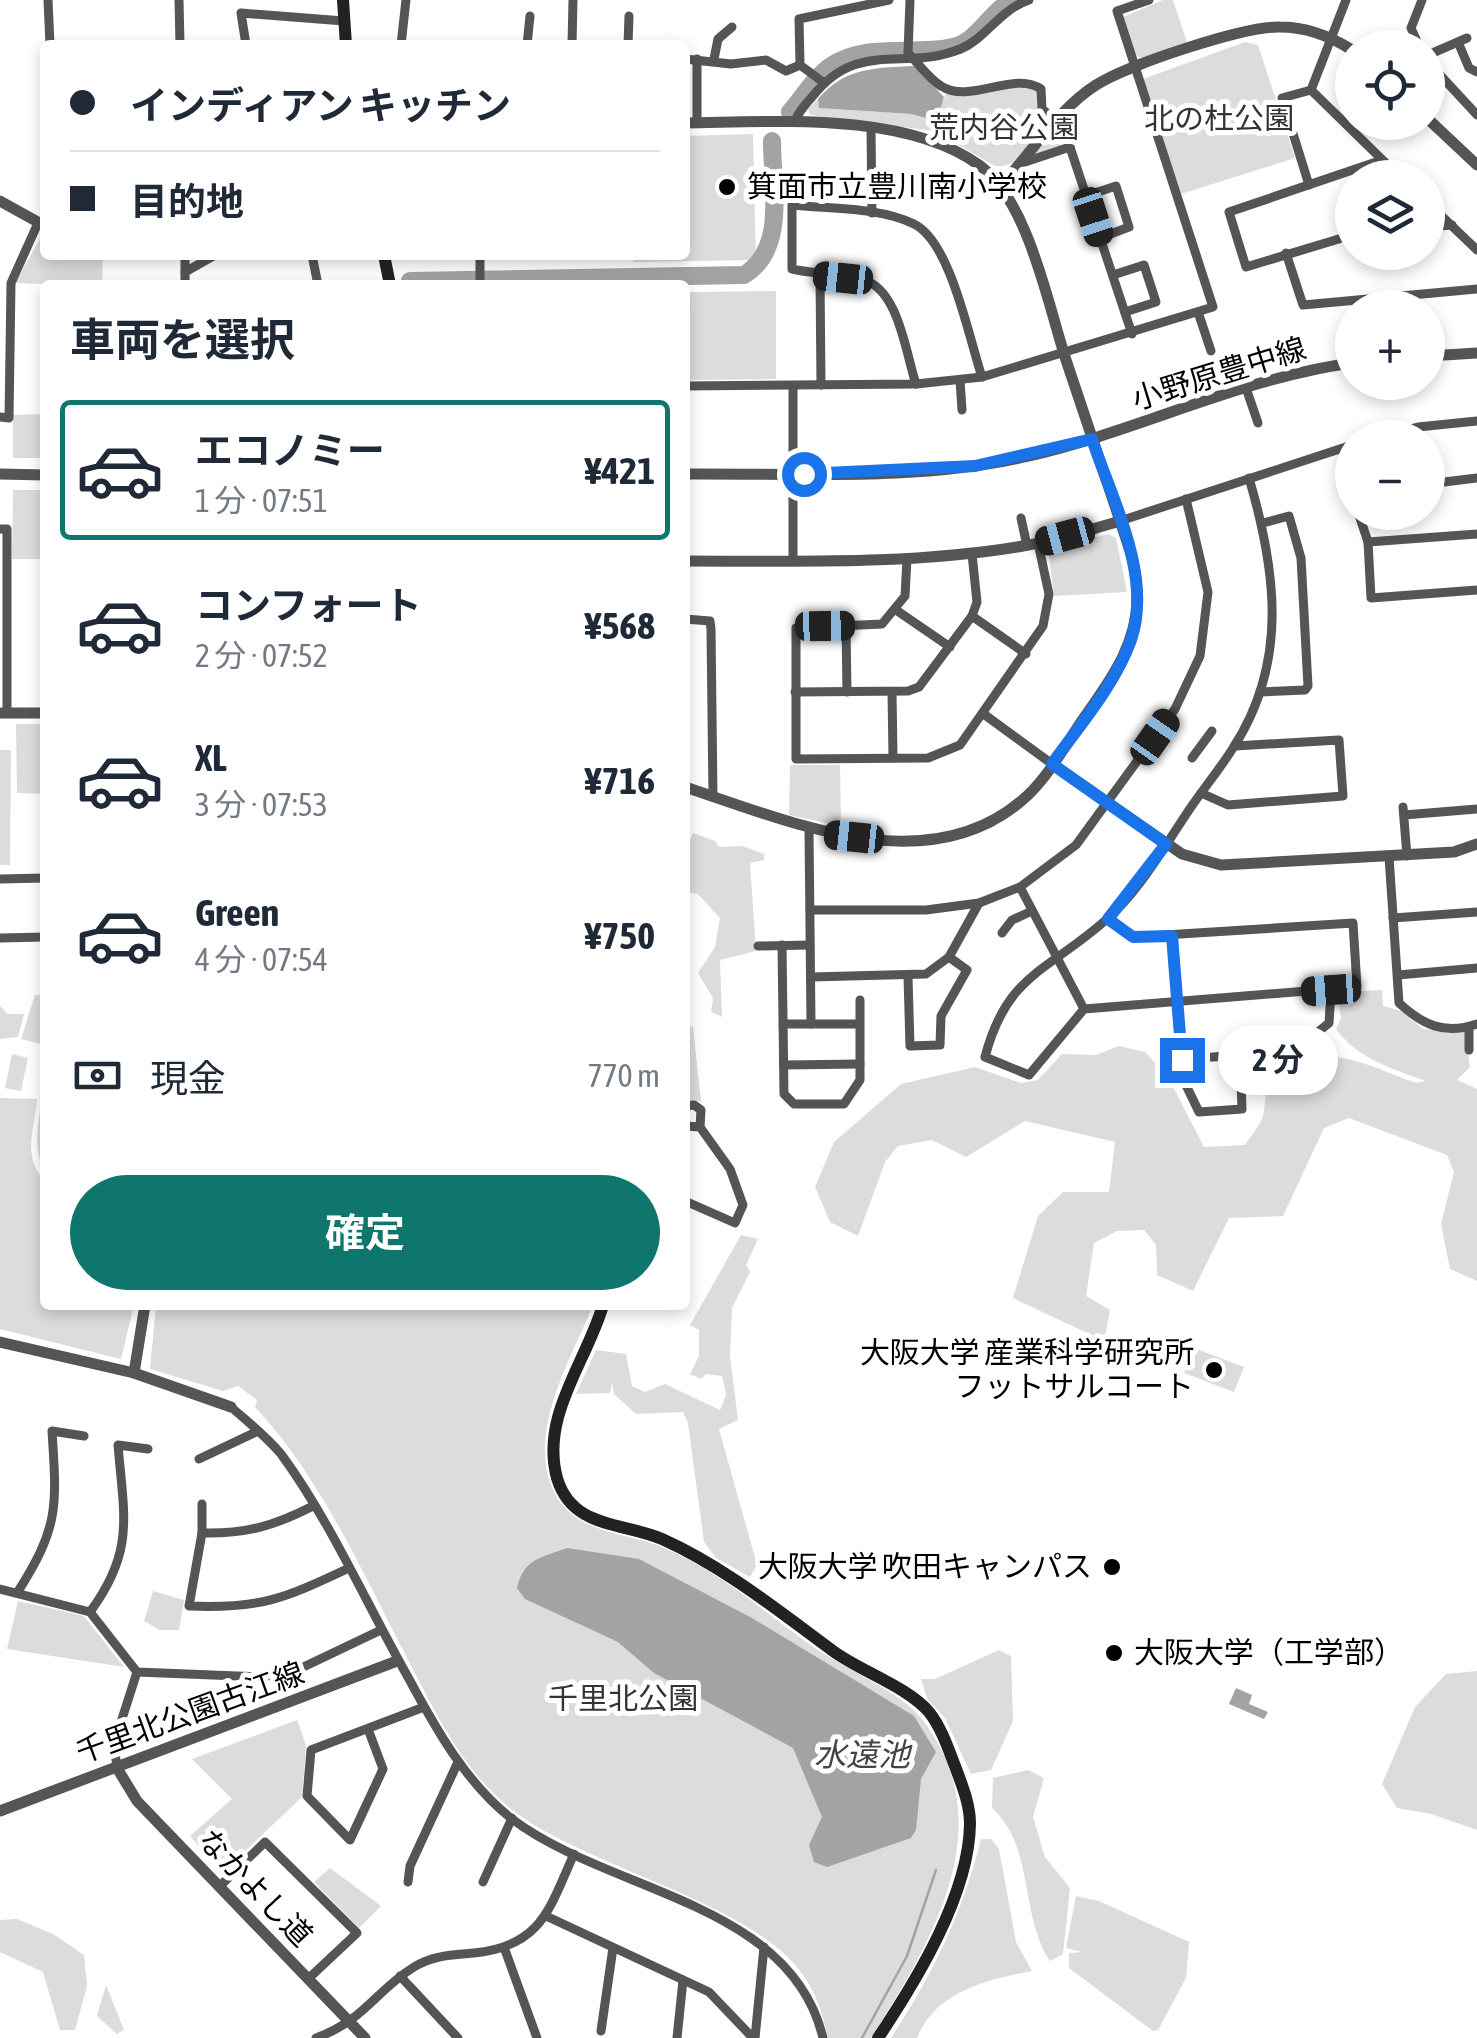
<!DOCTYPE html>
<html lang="ja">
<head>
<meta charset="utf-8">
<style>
	:root { --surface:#fff; --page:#f2f2f3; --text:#1f2937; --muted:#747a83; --line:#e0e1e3; --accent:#0f766e }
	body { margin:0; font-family:"Asap Condensed","Noto Sans JP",sans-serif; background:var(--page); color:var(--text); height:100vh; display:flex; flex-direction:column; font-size:38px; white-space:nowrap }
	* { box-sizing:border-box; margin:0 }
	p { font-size:32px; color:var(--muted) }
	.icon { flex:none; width:55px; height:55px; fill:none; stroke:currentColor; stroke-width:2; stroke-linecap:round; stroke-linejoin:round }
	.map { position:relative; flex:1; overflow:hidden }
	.side { position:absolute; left:40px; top:280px; width:650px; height:1030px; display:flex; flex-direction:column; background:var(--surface); border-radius:10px; box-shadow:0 5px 15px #0003 }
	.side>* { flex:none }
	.banner { position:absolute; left:40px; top:40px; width:650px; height:220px; border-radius:10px; box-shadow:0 5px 15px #0003; display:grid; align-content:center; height:220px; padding:0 30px; background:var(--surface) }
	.buttons { position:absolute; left:1335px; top:30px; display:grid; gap:20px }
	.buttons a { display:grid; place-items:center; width:110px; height:110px; border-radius:50%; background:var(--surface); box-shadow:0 5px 15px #0003; font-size:50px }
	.end { position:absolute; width:45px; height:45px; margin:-22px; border:12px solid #1a73e8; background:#fff; box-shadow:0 0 0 5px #fff }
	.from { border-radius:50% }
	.bubble { position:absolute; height:70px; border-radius:35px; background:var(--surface); box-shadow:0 5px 15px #0003; font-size:32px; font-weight:700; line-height:70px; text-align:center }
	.car { position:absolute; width:30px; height:60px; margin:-30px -15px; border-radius:12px; box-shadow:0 0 8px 2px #0007; background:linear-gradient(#222 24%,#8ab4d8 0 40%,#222 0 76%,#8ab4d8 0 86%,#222 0) }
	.banner b { display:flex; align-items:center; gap:35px; height:95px; font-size:38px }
	.banner b+b { border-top:2px solid var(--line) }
	.banner i { width:25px; height:25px; background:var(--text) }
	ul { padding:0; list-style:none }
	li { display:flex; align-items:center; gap:30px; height:140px; margin:0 20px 15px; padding:0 10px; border:5px solid transparent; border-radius:10px }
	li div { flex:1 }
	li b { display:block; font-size:38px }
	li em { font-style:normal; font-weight:700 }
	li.selected { border-color:var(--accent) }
	li>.icon { width:90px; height:90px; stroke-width:1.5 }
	h2 { padding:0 30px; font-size:45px; line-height:120px }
	.pay { display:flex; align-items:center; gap:25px; height:110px; padding:0 30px; font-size:38px }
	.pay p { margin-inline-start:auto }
	.cta { display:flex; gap:20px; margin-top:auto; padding:20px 30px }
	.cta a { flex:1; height:115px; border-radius:60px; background:var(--accent); color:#fff; font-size:40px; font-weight:700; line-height:115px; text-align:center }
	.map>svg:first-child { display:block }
</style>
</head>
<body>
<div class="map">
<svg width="1477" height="2038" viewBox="0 0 1477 2038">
	<rect width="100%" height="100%" fill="#fff"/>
	<g fill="#dcdcdc">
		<path d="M1163,0H1173L1187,42L1142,58L1134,55L1123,17Z"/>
		<path d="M1245,42L1258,45L1295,158L1181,194L1143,79Z"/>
		<path d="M1028,87L1037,91L1039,110L1061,132L1063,141L1060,146L1004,166H995L934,131L810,115L808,109L818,99L819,108L911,114L936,121L946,93Z"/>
		<path d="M753,134L756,260L633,262V255H685V136Z"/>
		<path d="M42,235L45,255H103L102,285H45V458H13V415L42,414L43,284L15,283Z"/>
		<path d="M776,291V379L687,380L685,292Z"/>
		<path d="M13,490H45V703L41,559H12Z"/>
		<path d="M1108,534L1116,538L1127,592L1054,596L1048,550Z"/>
		<path d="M16,724H45V794L17,793Z"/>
		<path d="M0,750H11L10,865H0Z"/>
		<path d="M790,765H840L841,826L789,815Z"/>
		<path d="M693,833L715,841L719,847L742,846L764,854V860L750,863L756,951L720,960L722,1017L711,1012L713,998L698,973L715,947L720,918L698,894L685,892V853Z"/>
		<path d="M1382,990L1383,1006L1401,1011L1423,1029L1465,1031L1470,1067L1457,1080L1477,1089V1281L1450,1269L1441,1224L1454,1172L1447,1155L1349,1118L1324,1128L1283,1216L1229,1218L1193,1291L1157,1275L1156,1245L1144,1230L1117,1231L1094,1243L1086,1296L1110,1310L1104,1341L1013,1298L1038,1216L1063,1192H1109L1115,1142L1025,1121L966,1157L932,1140L898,1146L885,1162L858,1236L830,1222L815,1187L834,1142L901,1084L975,1067L1021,1083L1038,1080L1062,1054L1096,1055L1119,1046L1145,1052L1167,1075L1204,1147L1245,1145C1250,1137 1258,1128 1262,1119C1266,1109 1263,1098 1269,1089C1303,1030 1367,1065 1416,1083L1425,1081C1393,1069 1358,1059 1336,1029L1341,1018L1338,997L1342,992Z"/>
		<path d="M45,994V1045L21,1039L35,995Z"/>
		<path d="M0,1006L8,1014H24L18,1037L0,1039Z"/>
		<path d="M685,1026L693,1027L701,1101H685Z"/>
		<path d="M12,1054L28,1058L21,1091L5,1088Z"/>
		<path d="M45,1088V1170C31,1152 39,1111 45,1088Z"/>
		<path d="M0,1098L37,1099C35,1131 21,1154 45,1182V1305H134L121,1359L0,1329Z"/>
		<path d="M741,1235L758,1239L746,1265L750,1272L732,1308L730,1357L738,1420L719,1429L757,1565L750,1577L716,1558L704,1542L688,1423L683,1412L636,1414L614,1394L612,1382L610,1393L576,1394L596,1350L626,1354L632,1386L645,1392L665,1384L720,1410L726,1395L722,1376L706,1374L701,1379L690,1374L699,1356V1330L690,1325Z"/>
		<path d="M156,1305H593C572,1357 529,1428 551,1485C570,1533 615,1530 657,1545C714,1566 766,1614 815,1648C845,1669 901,1692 922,1719C1004,1826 931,1942 871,2038H828C823,2016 817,1994 803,1975C752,1902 591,1869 515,1812C462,1772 434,1709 404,1652C360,1567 320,1477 255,1407L257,1400L238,1386L223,1391L150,1369Z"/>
		<path d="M1194,1348L1244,1367L1234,1392L1184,1373Z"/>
		<path d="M153,1591L184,1600L179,1630H160L144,1621Z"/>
		<path d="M18,1601L84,1616L124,1667L7,1649Z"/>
		<path d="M999,1650L1011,1656L1013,1721L991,1770L971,1774L945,1718L928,1700L921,1679H935Z"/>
		<path d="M1477,1671V1830L1431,1814L1397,1808L1382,1784L1415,1707L1446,1674Z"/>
		<path d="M297,1720L306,1745L302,1797L222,1873L190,1836L232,1799L192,1759Z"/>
		<path d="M1028,1770L1044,1778L1033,1817L1045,1857L1070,1888L1063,1954L1050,1961C1019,1914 1035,1847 992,1808L993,1778Z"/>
		<path d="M981,1839H991L999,1849L1016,1942L1032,1971C987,1980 936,1991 917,2038H891C932,1976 963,1912 981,1839Z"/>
		<path d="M330,1868L381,1906L359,1928L314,1882Z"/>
		<path d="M1076,1896L1099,1901L1189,1942L1186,1978L1158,2030L1153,2031L1069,1968V1953L1082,1952L1066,1948Z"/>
		<path d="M17,1919L53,1934L84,1955L87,1986L75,2030H60L43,1972L0,1952V1920Z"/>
		<path d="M106,1985L124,2030L117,2034L97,2016Z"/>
	</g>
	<g fill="#a3a3a3">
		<path d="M914,66L944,97L937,121L911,114L819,108L818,99C845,67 875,68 914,66Z"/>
		<path d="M567,1548L639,1559L752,1618L914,1716L936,1752L921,1779L916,1830L911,1838L827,1867L814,1862L809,1845L822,1817L793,1748L654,1673L618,1642L525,1599L517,1588C524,1558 541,1558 567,1548Z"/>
		<path d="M1236,1688L1252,1695L1249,1704L1268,1712L1264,1719L1229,1704Z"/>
	</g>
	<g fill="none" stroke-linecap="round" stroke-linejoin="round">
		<path stroke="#a3a3a3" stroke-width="2.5" d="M862,2038L907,1956L936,1870"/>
		<g stroke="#a3a3a3" stroke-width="18">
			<path d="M790,112C803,97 815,77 831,66C865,42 914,56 953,47C977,42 990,12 1012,0"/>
			<path d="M410,281L744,275C787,249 772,186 772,141"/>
		</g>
		<g stroke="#555" stroke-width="9">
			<path d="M48,0L50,45"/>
			<path d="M179,0L180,45"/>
			<path d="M910,0L908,53C918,63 929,79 941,86C970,105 1014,70 1041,89L1042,109L1063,126L1132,334"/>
			<path d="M1346,0L1311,90L1401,178"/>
			<path d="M1458,42L1469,68L1477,72"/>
			<path d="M246,45L241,13L344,21"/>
			<path d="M401,45L406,0"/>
			<path d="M527,45L530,16"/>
			<path d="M572,45L573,0"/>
			<path d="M628,45L629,16"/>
			<path d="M1420,48L1411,28L1422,0"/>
			<path d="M1428,55L1467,38"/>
			<path d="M685,59L731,64L766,60L786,71L800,65"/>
			<path d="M697,59V123"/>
			<path d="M714,59L718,39L732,27"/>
			<path d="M1428,62L1477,115"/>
			<path d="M823,82L800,65L799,19L889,0"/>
			<path d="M795,122C798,112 805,105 812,97C858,38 905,72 960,49C987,38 999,10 1029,0"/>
			<path d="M871,130L872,213"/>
			<path d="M1022,163L1070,147"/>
			<path d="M1309,185L1282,98L1311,90"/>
			<path d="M1086,196L1116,186L1129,227L1100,238"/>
			<path d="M1428,203L1477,250"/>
			<path d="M1428,227L1452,225"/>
			<path d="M1352,235L1246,267L1229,212L1382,160"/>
			<path d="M1286,253L1303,305L1477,289"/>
			<path d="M185,255V285"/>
			<path d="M312,255L318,285"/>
			<path d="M480,255V285"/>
			<path d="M185,272L215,255"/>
			<path d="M820,275L821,385"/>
			<path d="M1113,275L1144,265L1156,302L1125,312"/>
			<path d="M1198,312L1211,351"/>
			<path d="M960,380L962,410"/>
			<path d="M916,384C906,355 899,290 864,280C841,274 815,274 792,269V205C830,209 880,207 914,224C951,242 969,339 982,377"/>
			<path d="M685,386L916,384L982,377L1213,307L1117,11L1149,0"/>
			<path d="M1246,388L1258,423"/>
			<path d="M0,417L9,418L11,283L38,223"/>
			<path d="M1375,438L1418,427L1477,421"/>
			<path d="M1428,484L1477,478"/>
			<path d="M1358,512L1368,542L1371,598L1477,590"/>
			<path d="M1021,518L1027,546"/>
			<path d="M1120,521L1352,445"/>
			<path d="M0,529H7V713"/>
			<path d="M1368,542L1477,534"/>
			<path d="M972,554L977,602L972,616L1026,654"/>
			<path d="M907,559L905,596L882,624L796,628V759L928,758L960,745L1043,626L1049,594L1038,543"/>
			<path d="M793,561V386"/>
			<path d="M896,610L950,647"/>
			<path d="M685,619L710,621L711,629L713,797"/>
			<path d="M846,626L847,692"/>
			<path d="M795,692L908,691L919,687L972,616"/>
			<path d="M892,692L893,758"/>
			<path d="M1260,692L1305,690L1308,686L1301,558L1289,516L1263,523"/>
			<path d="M985,715L1052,764"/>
			<path d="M1192,758L1212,731"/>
			<path d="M1201,793L1228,805L1343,796L1339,740L1235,746"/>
			<path d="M1403,807L1407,856"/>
			<path d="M1404,815L1477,809"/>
			<path d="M809,830L811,1024"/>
			<path d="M1389,857L1399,1003C1423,1025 1444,1035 1477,1024"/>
			<path d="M0,879L45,878"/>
			<path d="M1020,887L1084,1009"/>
			<path d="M810,910H926L979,903L1020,887L1076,845L1175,709L1200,656L1208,592L1186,499"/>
			<path d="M1393,918L1477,912"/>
			<path d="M1107,919L1133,937L1353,923L1357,987L1084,1009L1029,1075L985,1057C1007,973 1049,971 1107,919C1140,890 1164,847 1189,810C1203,789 1220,769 1233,748C1289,662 1276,570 1249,478"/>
			<path d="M1002,933L1012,920L1032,911"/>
			<path d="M1172,937L1183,1079L1199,1112L1242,1109L1240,1056"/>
			<path d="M0,938L45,937"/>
			<path d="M782,945L784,1094L794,1104H844L860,1080V1000"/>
			<path d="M758,946L810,945"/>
			<path d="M1398,975L1477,968"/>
			<path d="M811,977L926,974L949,957L979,903"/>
			<path d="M908,977L910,1046L940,1045L941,1016L967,970L949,957"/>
			<path d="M783,1024H859"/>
			<path d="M1469,1027V1050"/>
			<path d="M1181,1059L1293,1052L1329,1023L1331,990"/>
			<path d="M784,1065L860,1064"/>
			<path d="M685,1106L694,1105L701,1110L700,1127L730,1169L743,1205L735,1223L685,1201"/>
			<path d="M685,1126L700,1127"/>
			<path d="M231,1407C248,1422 267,1437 281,1454C331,1522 367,1605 409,1679C436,1729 466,1783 512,1819C610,1893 791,1902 823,2038"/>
			<path d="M148,1449L118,1445C124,1517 135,1551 90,1612L137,1672L262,1677L295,1671L381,1630"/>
			<path d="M199,1459L258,1431"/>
			<path d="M313,1506C274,1526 246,1534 202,1533L189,1606C260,1609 283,1599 347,1569"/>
			<path d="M202,1533V1504"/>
			<path d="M0,1589L90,1612"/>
			<path d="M17,1593C59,1527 57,1508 52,1431L84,1436"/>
			<path d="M368,1729L383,1769L350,1840L307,1796L311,1750L424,1707"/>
			<path d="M117,1768L114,1744L137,1672"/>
			<path d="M408,1882L410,1866L458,1762"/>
			<path d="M483,1882L512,1818"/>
			<path d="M219,1887L265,1842L357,1933L308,1979"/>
			<path d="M546,1916L709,1992L753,2038"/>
			<path d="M505,1950L537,2038"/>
			<path d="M400,1976L458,2038"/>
			<path d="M601,2031L613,1948"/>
			<path d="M316,2038C365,2020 375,1991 414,1967C433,1955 453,1955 474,1953C542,1946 549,1909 574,1854"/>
			<path d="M677,2038L683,1980"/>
			<path d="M755,2038L764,1947"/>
		</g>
		<g stroke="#555" stroke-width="11">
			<path d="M1428,119L1477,165"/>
			<path d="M685,123C774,122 904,111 979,165C1029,201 1048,306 1067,363C1083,410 1099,458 1115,506C1124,534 1137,564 1137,593C1139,644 1109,682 1081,722C1065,746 1049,775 1028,795C932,885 791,822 685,787"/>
			<path d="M1000,186C1031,154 1058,109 1096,85C1127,65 1244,26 1280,27C1307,27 1330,36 1352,50"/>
			<path d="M0,201L45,226"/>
			<path d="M1428,356L1477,353"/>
			<path d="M0,474L45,475"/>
			<path d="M685,474C798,473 918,482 1029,456C1138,431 1241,378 1352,363"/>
			<path d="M685,561C798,561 911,565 1023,546C1055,541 1088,530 1120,521"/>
			<path d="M0,713H45"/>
			<path d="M1052,764L1182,854L1221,865L1454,852L1477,844"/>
			<path d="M0,1342L134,1373L145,1305"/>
			<path d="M134,1373L231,1407"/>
			<path d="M117,1768L137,1801L365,2038"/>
			<path d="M0,1811L397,1661"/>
		</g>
		<g stroke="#222" stroke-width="12">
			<path d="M343,0L346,45"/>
			<path d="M384,255L390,285"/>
			<path d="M603,1305C587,1361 540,1416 557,1478C572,1529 623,1522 662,1539C723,1566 780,1612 833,1651C860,1671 908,1687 929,1712C941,1727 948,1748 955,1766C962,1785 970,1804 970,1824C969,1895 916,1981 878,2038"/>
		</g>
	</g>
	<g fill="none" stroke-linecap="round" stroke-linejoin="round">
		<path stroke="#1a73e8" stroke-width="12" d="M804,474L975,466L1092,439C1112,500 1153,576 1131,640C1115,685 1079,726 1052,764L1166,844L1108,919L1133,937L1172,936L1182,1060"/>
	</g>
	<g fill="#000" stroke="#fff" stroke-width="4">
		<circle cx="727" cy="187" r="10"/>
		<circle cx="1214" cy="1370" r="10"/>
		<circle cx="1112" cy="1567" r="10"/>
		<circle cx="1114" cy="1653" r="10"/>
	</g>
	<g text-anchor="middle" stroke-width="10" stroke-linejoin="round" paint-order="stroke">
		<g font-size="30" fill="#333" stroke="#fff">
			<text x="1219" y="129">北の杜公園</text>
			<text x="1004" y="138">荒内谷公園</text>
			<text x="623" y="1709">千里北公園</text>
		</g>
		<g font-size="30" fill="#000" stroke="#fff" text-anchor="start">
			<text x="747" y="197">箕面市立豊川南小学校</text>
			<text x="1194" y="1363" text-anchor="end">大阪大学 産業科学研究所<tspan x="1194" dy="34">フットサルコート</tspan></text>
			<text x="1092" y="1577" text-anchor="end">大阪大学 吹田キャンパス</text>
			<text x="1134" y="1663">大阪大学（工学部）</text>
		</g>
		<g font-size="30" fill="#000" stroke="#fff">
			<text transform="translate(1219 374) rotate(-17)" y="10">小野原豊中線</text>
			<text transform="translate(190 1713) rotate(-20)" y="10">千里北公園古江線</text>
			<text transform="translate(255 1888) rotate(46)" y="10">なかよし道</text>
		</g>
		<g font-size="32" font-style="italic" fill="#444" stroke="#fff">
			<text x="862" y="1766">水遠池</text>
		</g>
	</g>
</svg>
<div class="buttons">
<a><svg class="icon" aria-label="locate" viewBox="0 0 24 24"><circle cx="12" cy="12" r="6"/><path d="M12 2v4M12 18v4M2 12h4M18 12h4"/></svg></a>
<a><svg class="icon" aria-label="layers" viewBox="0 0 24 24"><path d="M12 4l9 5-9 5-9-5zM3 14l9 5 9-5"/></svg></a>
<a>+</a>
<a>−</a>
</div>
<i class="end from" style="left:804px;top:474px"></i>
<i class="end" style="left:1182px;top:1060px"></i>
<div class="bubble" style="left:1218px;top:1025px;width:120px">2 分</div>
<i class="car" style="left:1093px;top:217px;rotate:162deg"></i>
<i class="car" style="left:843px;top:278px;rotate:276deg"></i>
<i class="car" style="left:1065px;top:536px;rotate:255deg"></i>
<i class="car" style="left:825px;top:626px;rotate:89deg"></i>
<i class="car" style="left:1155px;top:737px;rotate:35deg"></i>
<i class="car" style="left:854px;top:837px;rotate:276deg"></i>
<i class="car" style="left:1331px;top:990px;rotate:266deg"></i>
<div class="banner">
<b><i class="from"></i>インディアン キッチン</b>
<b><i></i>目的地</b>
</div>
<section class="side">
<h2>車両を選択</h2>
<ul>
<li class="selected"><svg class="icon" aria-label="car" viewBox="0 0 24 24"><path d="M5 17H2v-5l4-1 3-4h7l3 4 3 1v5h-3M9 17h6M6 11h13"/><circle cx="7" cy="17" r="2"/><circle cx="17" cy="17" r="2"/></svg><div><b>エコノミー</b><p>1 分 · 07:51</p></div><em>¥421</em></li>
<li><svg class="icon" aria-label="car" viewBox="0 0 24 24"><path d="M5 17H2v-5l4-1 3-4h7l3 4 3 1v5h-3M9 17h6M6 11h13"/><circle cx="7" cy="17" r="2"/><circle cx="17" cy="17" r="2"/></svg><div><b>コンフォート</b><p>2 分 · 07:52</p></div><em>¥568</em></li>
<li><svg class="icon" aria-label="car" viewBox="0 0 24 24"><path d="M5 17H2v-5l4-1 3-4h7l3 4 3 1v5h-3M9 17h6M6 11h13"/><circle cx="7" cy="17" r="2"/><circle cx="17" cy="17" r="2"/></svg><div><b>XL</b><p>3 分 · 07:53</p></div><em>¥716</em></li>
<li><svg class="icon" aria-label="car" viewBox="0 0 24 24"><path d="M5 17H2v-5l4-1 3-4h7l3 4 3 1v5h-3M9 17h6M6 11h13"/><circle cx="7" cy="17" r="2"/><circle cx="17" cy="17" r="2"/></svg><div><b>Green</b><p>4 分 · 07:54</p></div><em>¥750</em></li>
</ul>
<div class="pay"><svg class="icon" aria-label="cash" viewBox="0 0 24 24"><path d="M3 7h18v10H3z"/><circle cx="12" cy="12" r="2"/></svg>現金<p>770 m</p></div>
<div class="cta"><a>確定</a></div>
</section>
</div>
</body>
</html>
